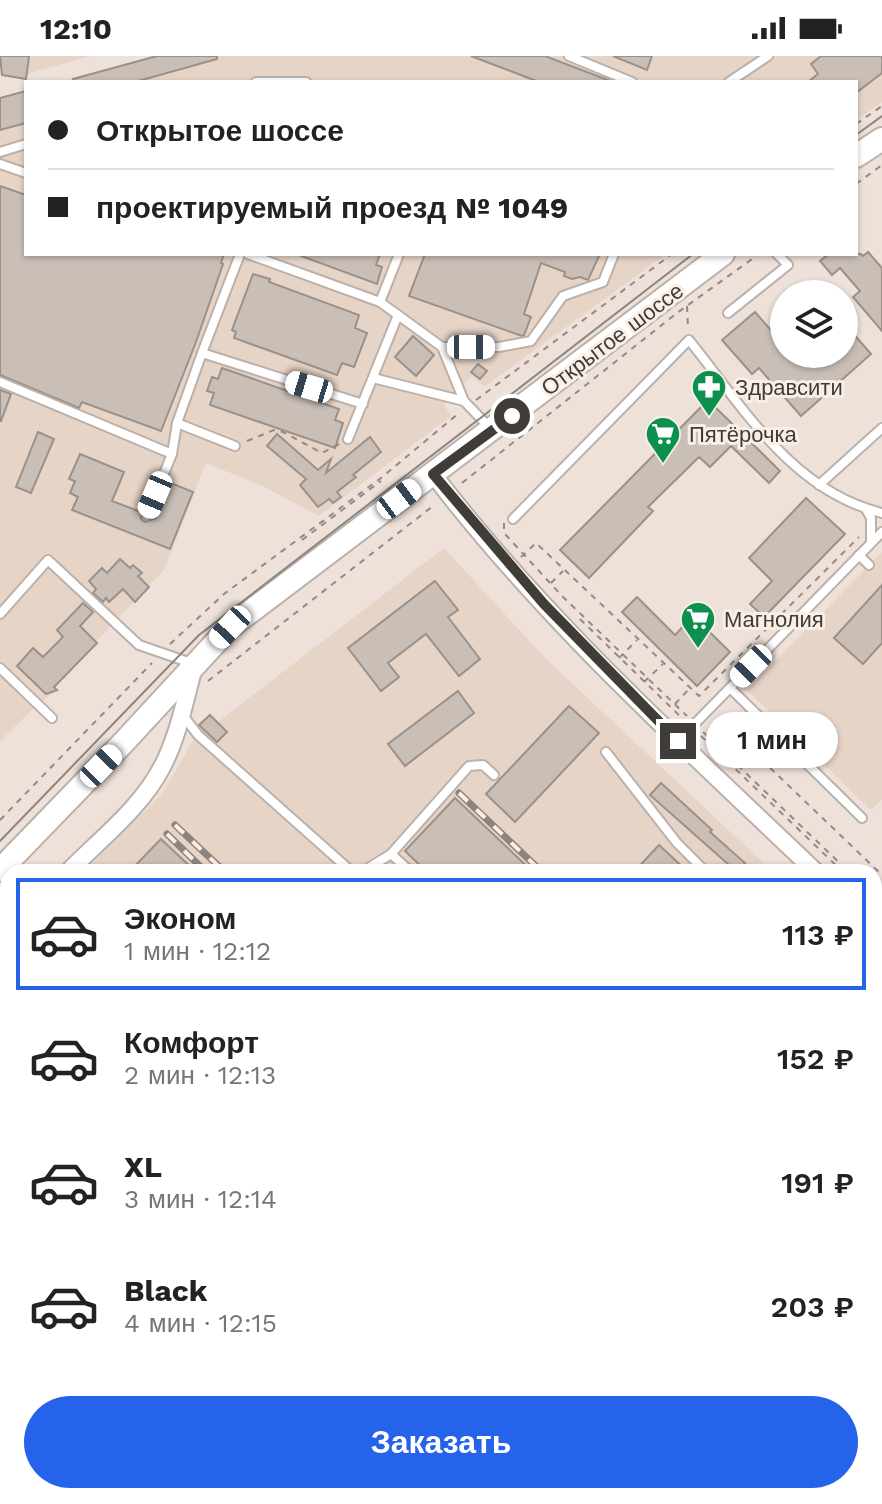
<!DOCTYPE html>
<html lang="ru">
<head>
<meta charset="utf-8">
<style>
	:root { --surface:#fff; --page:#f6f6f6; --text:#222; --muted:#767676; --line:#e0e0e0; --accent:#2563eb }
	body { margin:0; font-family:"Work Sans",sans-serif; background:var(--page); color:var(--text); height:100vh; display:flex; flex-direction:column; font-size:30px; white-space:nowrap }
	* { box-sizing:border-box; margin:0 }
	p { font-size:26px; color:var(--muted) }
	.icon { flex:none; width:44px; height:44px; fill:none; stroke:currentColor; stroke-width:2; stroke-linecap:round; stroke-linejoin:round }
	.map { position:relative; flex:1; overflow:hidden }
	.drawer { position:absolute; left:0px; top:808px; width:882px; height:640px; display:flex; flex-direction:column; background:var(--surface); border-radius:24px 24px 0 0; box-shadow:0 2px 6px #0004 }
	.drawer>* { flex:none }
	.banner { position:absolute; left:24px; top:24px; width:834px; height:176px; border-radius:0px; box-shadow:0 2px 6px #0004; display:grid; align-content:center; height:176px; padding:0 24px; background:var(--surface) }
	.controls { position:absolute; left:770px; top:224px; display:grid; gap:16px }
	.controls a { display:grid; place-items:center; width:88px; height:88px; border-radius:50%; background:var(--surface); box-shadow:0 2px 6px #0004; font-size:40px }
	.end { position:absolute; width:36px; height:36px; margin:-18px; border:10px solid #403c38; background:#fff; box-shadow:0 0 0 4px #fff }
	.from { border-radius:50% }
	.bubble { position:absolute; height:56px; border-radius:28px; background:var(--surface); box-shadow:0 2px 6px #0004; font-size:26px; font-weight:600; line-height:56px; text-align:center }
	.car { position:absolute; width:24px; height:48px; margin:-24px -12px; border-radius:10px; box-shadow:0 0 6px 2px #0007; background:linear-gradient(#fff 24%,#345 0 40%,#fff 0 76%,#345 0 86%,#fff 0) }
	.banner b { display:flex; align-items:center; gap:28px; height:76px; font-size:30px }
	.banner b+b { border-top:2px solid var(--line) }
	.banner i { width:20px; height:20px; background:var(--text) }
	ul { padding:14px 0 0; list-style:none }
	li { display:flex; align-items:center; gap:24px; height:112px; margin:0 16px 12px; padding:0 8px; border:4px solid transparent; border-radius:0px }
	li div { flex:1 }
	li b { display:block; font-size:30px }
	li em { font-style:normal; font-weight:600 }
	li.current { border-color:var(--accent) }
	li>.icon { width:72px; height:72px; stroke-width:1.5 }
	.button { display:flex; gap:16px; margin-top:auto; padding:16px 24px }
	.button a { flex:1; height:92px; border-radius:48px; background:var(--accent); color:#fff; font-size:32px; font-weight:600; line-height:92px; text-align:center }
	.status { display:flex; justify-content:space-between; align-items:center; height:56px; padding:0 40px; background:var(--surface); direction:ltr }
	.status svg { height:22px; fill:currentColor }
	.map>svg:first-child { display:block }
</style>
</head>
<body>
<div class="status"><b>12:10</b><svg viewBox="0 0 49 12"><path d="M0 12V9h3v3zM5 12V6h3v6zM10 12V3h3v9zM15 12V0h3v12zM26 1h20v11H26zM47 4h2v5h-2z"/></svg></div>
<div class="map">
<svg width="882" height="1448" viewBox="0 0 882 1448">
	<rect width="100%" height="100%" fill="#ede1d9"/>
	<g fill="#e6d4c7">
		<path d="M0,0H90L27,18L15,16L14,21L2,19Z"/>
		<path d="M157,0H882V46L856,65V26H61Z"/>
		<path d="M26,35V198H666L484,331L472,320L444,349L451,360L319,460L263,430L206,407L164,514L54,630L57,634L38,648L0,685V42Z"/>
		<path d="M444,492L544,601L773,816H84L163,737L192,686L203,674L199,670L210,659L218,666Z"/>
		<path d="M882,496V743L871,754L747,634Z"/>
		<path d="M874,909L882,916V1442L876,1448H551L544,1440H874Z"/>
		<path d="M0,977L8,985V1066L0,1058Z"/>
		<path d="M73,1440H253L258,1448H65Z"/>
		<path d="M339,1440H426L431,1448H346Z"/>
	</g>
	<g fill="#cabfb7" stroke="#9b9189" stroke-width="2">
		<path d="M0,0H29L26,23L2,19Z"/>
		<path d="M157,0H217V3L135,26H74L73,23Z"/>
		<path d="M471,0H545L613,26H539Z"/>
		<path d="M613,0H652L647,14Z"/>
		<path d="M821,0H882V17L856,37V26H808L818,18L811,8Z"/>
		<path d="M26,35V67L0,74V42Z"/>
		<path d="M0,130L26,139V198H224L221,207L223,208L196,286L161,375L82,346L79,352L0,319Z"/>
		<path d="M868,196L882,212V275L853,241L860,235L840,212L832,219L820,205L829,198H861L863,200Z"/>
		<path d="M296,198H380L376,209L382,211L377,228Z"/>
		<path d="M425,198H600L588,224L580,221L572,223L564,220L565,216L541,207L524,258L531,261L524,279L522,280L409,240Z"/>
		<path d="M253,218L270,223L269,226L359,259L355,272L367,277L354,311L342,307L337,319L234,282L236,276L232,274Z"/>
		<path d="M755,256L784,289V298H792L800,307L810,298H844V267L871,298L801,360L759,312L752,318L722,284Z"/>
		<path d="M413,280L434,299L416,320L395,301Z"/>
		<path d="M478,308L487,315L480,323L471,316Z"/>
		<path d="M222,312L339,353L335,364L343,367L335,392L210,349L214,337L207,335L212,321L218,323Z"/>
		<path d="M0,334L11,338L1,365H0Z"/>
		<path d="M708,344L780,415L769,427L731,390L710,411L699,401L648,451L653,455L589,522L560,494Z"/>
		<path d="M38,376L54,383L31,437L16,431Z"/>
		<path d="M277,378L318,414L331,403L326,417L370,381L381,396L353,419L356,421L337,436L341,441L333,447L329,443L318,451L300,429L306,423L267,390Z"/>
		<path d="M80,398L124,416L112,445L141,456V463L145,466L156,462L171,427L193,436L170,493L72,454L78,441L70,437L75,425L69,423Z"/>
		<path d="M806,442L845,478L764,561L750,548L772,525L749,502Z"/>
		<path d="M120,503L130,512L133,509L142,517L138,520L149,531L135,546L123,533L109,546L106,542L103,546L93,537L96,533L89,525L102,512L107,517Z"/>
		<path d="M435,525L458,554L448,561L480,603L459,620L426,578L388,607L399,621L381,635L348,592Z"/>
		<path d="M882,529V587L863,608L834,582Z"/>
		<path d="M637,541L675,579L693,560L730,596L697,630L622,556Z"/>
		<path d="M83,547L93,556L80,570L97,587L54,631L57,634L46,638L17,610L33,592L43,601L63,581L57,574Z"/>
		<path d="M458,635L474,657L405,710L388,688Z"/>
		<path d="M569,650L599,677L515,766L486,738Z"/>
		<path d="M210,659L227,676L217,686L199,669Z"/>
		<path d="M661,727L712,774L710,776L745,807L737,816L650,739Z"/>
		<path d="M455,742L533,816H427L405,795Z"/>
		<path d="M161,783L196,816H129Z"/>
		<path d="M659,789L688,816H634Z"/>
	</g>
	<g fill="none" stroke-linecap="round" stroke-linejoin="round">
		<defs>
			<g id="service">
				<path d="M569,0L632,26"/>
				<path d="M256,26H306"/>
				<path d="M729,26L768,0"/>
				<path d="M0,96L26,88"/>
				<path d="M0,108L26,117"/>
				<path d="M248,198L380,246L399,198"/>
				<path d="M380,246L442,291L464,345L489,371"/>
				<path d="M728,257L788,209L777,198"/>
				<path d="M442,291H499L531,285L563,240L603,226L614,198"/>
				<path d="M202,297L240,198"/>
				<path d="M373,322L464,345"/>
				<path d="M0,326L172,398L177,367L202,297L363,348"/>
				<path d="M177,367L235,390"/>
				<path d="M348,383L398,259"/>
				<path d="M819,429L882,372"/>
				<path d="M866,453L871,462V486"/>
				<path d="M147,459L172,398"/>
				<path d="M513,463L689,284C743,351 792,435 882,457"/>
				<path d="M859,499L869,509"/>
				<path d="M0,558L48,504L139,589L194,608"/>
				<path d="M0,612L52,662"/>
				<path d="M730,632L862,762"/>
				<path d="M182,658L198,679L352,816"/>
				<path d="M679,684L882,476"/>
				<path d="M606,696L677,787L706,816"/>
				<path d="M391,798L411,816"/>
				<path d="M362,816L391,798L469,710L483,709L494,719"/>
				<path d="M874,974L882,982"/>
				<path d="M0,1218L8,1210"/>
				<path d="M874,1240L882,1248"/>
				<path d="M874,1309L882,1317"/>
				<path d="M874,1420L882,1411"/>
				<path d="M444,1440L450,1448"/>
				<path d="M56,1448L64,1440"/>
				<path d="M848,1448L855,1440"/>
			</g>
			<g id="minor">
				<path d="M433,418C544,564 683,689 816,816"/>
				<path d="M68,816C99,784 141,752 162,711C178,681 185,644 194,611"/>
				<path d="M874,871L882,879"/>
				<path d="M0,1114L8,1122"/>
				<path d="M277,1440L280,1448"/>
				<path d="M455,1440L461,1448"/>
			</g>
			<g id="secondary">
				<path d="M856,100L882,83"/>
				<path d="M0,814L123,687L230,571L723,198"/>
			</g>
			<g id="primary">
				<path d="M0,945L8,953"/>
				<path d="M509,1440L516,1448"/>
			</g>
		</defs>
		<use href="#service" stroke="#bcb1aa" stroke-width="12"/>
		<use href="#minor" stroke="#bcb1aa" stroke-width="20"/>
		<use href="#secondary" stroke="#bcb1aa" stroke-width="26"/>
		<use href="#primary" stroke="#bcb1aa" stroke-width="28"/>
		<g stroke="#928a84" stroke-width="2" stroke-dasharray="6 6" stroke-linecap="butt">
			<path d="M856,68L882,50"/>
			<path d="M856,128L882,109"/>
			<path d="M687,250L688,271"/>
			<path d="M476,344L672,198"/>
			<path d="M247,385L274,374L283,376L322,397L339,388"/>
			<path d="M462,427L677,257L759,198"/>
			<path d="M504,467V477L562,540L687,660"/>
			<path d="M302,484L381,425"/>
			<path d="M521,501L536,487L699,640L859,481"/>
			<path d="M551,527L563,515"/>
			<path d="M580,563L684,664"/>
			<path d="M170,588L224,538L381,422L459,357"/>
			<path d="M619,602L637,584"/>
			<path d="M208,625L433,450"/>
			<path d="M644,626L663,608"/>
			<path d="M675,648L690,632"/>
			<path d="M718,662L882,819"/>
			<path d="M703,676L849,816"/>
			<path d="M701,680L843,816"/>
			<path d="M0,764L152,607"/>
			<path d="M874,840L882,847"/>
			<path d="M874,846L882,853"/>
			<path d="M0,1330L8,1323"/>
			<path d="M0,1358L8,1366"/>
			<path d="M535,1440L541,1448"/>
		</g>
		<use href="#service" stroke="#fff" stroke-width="8"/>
		<use href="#minor" stroke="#fff" stroke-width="16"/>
		<use href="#secondary" stroke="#fff" stroke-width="22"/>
		<use href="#primary" stroke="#fff" stroke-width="24"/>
		<g stroke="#8c857f" stroke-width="2">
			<path d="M856,79L882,60"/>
			<path d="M0,785L199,579L693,198"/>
		</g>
		<defs>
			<g id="rail">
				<path d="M459,737L542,816"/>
				<path d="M175,769L225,816"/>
				<path d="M167,778L206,816"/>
				<path d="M0,997L8,1005"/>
				<path d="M0,1042L8,1050"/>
				<path d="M874,1093L882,1100"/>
				<path d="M874,1131L882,1139"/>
				<path d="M350,1440L355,1448"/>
				<path d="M387,1440L392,1448"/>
				<path d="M403,1440L408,1448"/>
				<path d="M847,1440L853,1448"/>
				<path d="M868,1440L872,1448"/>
			</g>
		</defs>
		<use href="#rail" stroke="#8c857f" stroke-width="7"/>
		<use href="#rail" stroke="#faefe6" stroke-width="4" stroke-dasharray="12" stroke-linecap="butt"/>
	</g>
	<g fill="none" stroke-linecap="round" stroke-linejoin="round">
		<path stroke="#403c38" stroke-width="10" d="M512,360L433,418L544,548L678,685"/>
	</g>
	<defs>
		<symbol id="pharmacy-pin" viewBox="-11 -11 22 30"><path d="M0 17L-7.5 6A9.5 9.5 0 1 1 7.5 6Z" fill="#0c904e" stroke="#faefe6"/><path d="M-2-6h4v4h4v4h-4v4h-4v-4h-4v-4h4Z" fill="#fff"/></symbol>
		<symbol id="supermarket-pin" viewBox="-11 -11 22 30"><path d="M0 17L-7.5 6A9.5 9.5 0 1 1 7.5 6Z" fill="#0c904e" stroke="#faefe6"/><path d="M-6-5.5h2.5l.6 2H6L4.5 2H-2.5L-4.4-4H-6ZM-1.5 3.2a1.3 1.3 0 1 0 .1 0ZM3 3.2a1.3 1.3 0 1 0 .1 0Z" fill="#fff"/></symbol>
	</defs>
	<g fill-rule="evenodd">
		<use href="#pharmacy-pin" x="689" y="311" width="40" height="54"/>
		<use href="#supermarket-pin" x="643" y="358" width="40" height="54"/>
		<use href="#supermarket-pin" x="678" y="543" width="40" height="54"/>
	</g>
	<g text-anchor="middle" stroke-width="6" stroke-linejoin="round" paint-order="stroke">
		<g font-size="22" fill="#403c38" stroke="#faefe6">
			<text transform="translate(612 283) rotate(-37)" y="8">Открытое шоссе</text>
		</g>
		<g font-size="22" fill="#403c38" stroke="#faefe6" text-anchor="start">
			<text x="735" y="339">Здравсити</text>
			<text x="689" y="386">Пятёрочка</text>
			<text x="724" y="571">Магнолия</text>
		</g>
	</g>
</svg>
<div class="controls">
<a><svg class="icon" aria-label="layers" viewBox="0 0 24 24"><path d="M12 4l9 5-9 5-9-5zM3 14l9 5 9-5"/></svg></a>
</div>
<i class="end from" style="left:512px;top:360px"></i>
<i class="end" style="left:678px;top:685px"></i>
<div class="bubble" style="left:706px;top:656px;width:132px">1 мин</div>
<i class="car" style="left:471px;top:291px;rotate:90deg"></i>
<i class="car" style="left:309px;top:331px;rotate:287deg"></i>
<i class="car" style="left:155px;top:439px;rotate:203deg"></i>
<i class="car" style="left:399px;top:443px;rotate:53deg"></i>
<i class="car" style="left:230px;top:571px;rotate:223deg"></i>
<i class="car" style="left:751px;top:610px;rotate:224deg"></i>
<i class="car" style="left:101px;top:710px;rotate:44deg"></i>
<div class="banner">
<b><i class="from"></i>Открытое шоссе</b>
<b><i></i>проектируемый проезд № 1049</b>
</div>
<section class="drawer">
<ul>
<li class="current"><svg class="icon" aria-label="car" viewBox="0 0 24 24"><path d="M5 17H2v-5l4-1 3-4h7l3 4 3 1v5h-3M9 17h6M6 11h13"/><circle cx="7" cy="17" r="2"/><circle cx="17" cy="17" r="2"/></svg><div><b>Эконом</b><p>1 мин · 12:12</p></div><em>113 ₽</em></li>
<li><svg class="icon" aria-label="car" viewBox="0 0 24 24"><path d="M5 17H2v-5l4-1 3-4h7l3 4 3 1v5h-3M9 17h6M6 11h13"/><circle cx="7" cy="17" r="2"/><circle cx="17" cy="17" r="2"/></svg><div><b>Комфорт</b><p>2 мин · 12:13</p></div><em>152 ₽</em></li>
<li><svg class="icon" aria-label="car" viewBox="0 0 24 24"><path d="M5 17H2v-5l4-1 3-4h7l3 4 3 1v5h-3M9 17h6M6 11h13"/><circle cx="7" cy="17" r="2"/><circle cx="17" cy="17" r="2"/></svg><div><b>XL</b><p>3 мин · 12:14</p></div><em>191 ₽</em></li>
<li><svg class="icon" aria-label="car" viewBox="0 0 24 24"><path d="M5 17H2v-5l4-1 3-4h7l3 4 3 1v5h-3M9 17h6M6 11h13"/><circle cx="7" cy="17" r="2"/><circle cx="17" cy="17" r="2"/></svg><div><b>Black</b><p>4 мин · 12:15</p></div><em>203 ₽</em></li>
</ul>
<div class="button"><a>Заказать</a></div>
</section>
</div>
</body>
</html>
